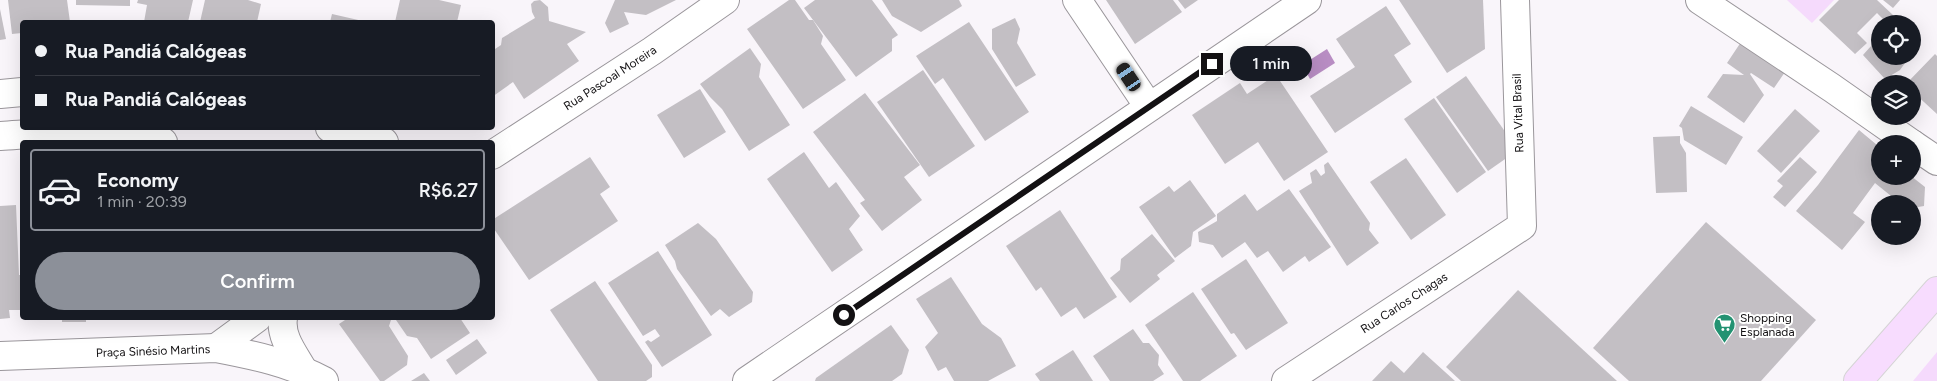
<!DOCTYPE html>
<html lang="en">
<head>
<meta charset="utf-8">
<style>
	:root { --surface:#171b24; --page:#242831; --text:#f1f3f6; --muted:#9ea1a6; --line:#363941; --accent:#8c9099 }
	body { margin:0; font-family:Figtree,sans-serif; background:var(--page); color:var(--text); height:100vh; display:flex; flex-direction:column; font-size:19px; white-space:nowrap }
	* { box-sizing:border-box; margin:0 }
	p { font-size:16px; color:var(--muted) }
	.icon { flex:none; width:28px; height:28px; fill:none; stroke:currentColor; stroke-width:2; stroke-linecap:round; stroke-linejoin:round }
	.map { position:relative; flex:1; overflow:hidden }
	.details { position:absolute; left:20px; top:140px; width:475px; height:180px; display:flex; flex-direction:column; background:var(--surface); border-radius:5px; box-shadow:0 5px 20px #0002 }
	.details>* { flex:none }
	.hud { position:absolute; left:20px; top:20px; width:475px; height:110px; border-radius:5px; box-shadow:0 5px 20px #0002; display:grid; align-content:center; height:110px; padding:0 15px; background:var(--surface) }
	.fabs { position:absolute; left:1871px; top:15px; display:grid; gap:10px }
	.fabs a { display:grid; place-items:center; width:50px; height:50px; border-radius:50%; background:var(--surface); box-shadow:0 5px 20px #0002; font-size:25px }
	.end { position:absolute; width:22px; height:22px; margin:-11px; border:6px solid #131113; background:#fff; box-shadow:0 0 0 2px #fff }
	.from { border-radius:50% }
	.bubble { position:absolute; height:35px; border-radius:18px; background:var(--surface); box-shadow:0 5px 20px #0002; font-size:16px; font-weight:600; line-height:35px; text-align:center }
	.car { position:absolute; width:15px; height:30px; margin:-15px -8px; border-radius:6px; box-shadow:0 0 4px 1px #0007; background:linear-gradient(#222 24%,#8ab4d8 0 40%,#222 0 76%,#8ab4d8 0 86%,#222 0) }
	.hud b { display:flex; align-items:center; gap:18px; height:48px; font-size:19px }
	.hud b+b { border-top:1px solid var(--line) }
	.hud i { width:12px; height:12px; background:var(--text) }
	ul { padding:9px 0 0; list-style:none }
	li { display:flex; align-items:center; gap:15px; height:82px; margin:0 10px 8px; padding:0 5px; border:2px solid transparent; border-radius:5px }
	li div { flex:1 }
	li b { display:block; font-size:19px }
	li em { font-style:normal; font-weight:600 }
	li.current { border-color:var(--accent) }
	li>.icon { width:45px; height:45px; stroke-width:1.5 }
	.cta { display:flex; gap:10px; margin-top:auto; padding:10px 15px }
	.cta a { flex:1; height:58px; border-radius:30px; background:var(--accent); color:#fff; font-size:20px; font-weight:600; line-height:58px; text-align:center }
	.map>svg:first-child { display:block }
</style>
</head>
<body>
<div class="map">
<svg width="1937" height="381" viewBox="0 0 1937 381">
	<rect width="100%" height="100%" fill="#f9f5fa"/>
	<g fill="#f5dafc">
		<path d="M1787,0H1834L1812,23Z"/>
		<path d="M1937,352V381H1913Z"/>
	</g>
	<path fill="#b88dc3" d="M1327,49L1335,63L1310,79L1302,65Z"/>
	<g fill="#c3bfc4">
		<path d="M8,0H67L70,22H22V33L12,34Z"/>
		<path d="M76,0H130V6L76,5Z"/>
		<path d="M138,0H193L188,22H144L147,5L137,3Z"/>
		<path d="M205,0H248L261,4L257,22H200Z"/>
		<path d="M400,0H439L461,5L457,22H395Z"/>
		<path d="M540,0L548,7L549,21L586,32L567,44L579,61L524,99L513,82L492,97V51L501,45L502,38L535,18L532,12L531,4L534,1Z"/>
		<path d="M615,0H676L646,15L624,12L629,24L610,33L605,23Z"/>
		<path d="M789,0H795L809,20H813L823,36L821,44L846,80L803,109L747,29Z"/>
		<path d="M815,0H872L898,35L892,39V51L856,77L804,8Z"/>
		<path d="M882,0H959L962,6L921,32L892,16Z"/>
		<path d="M1106,0H1173L1182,12L1135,44Z"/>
		<path d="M1178,0H1198L1185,9Z"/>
		<path d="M1399,0H1483L1485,49L1447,73Z"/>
		<path d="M1839,0H1877L1894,16L1887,23L1877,13L1857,33L1867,43L1855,54L1819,20Z"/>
		<path d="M1883,0H1900L1893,8Z"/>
		<path d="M1386,6L1411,44L1394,55L1412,82L1335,133L1310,96L1355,67L1336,39Z"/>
		<path d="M0,9L6,39L0,40Z"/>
		<path d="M332,14L367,22H330Z"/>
		<path d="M1897,15L1904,24H1890Z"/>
		<path d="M1015,18L1020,29L1017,43L1036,75L1016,87L992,49V29Z"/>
		<path d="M969,22L1029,112L985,141L943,78L935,84L916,56Z"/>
		<path d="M1880,36V56H1910L1900,70L1885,79L1863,55Z"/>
		<path d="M1741,42L1785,72L1774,88L1751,73L1750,74L1764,95L1744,123L1707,97L1723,74L1744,75L1727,63Z"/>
		<path d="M750,48L761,64L759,77L790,125L749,151L722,109L710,97L700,84Z"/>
		<path d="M1935,54L1937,56V114L1912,91V84H1906Z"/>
		<path d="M923,70L975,146L929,177L877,102Z"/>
		<path d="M1276,75L1328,152L1284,181L1258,142L1225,164L1192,115L1240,83L1247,94Z"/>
		<path d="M1466,76L1518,150L1488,171L1436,97Z"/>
		<path d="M700,89L726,132L684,158L657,115Z"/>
		<path d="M865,93L920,165L904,177L922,200L882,231L860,203L865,200L813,132Z"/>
		<path d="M1434,98L1486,172L1457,193L1404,119Z"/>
		<path d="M1691,106L1743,137L1726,165L1684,140L1682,128L1679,126Z"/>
		<path d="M1795,109L1820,131L1781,173L1757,151Z"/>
		<path d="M1859,130L1877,145L1878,154L1880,155V176H1911L1925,187L1924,206L1912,208V204H1901L1875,183L1853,213L1865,222L1842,250L1796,211L1818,185Z"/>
		<path d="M1680,136V143L1686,153L1687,192L1656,193L1653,137Z"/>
		<path d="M804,152L829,188L836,182L860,216L849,229L863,250L832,272L767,179Z"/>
		<path d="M590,157L610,187L600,194L618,221L529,280L492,226V220Z"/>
		<path d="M1800,157L1817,172L1785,207L1773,197L1783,186L1777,181Z"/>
		<path d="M1406,158L1446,215L1411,240L1370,182Z"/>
		<path d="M1328,162L1370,223L1369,230L1379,243L1347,266L1299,191L1312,183L1310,173L1316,169L1321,176L1325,173L1324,165Z"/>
		<path d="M1190,180L1216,216L1193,232L1191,246L1175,258L1139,207L1169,186L1174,192Z"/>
		<path d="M1289,189L1331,247L1309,262L1305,256L1283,272L1268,251L1257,258L1245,242L1222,258L1213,245L1199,242L1198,232L1217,221V214L1245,194L1257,211Z"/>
		<path d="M16,205L19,275H22V310H9L10,318L0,319V206Z"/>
		<path d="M1060,210L1117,297L1084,319L1076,307L1061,317L1041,287L1036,291L1006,246Z"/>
		<path d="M1706,222L1816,320L1761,381H1629L1593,348Z"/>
		<path d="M698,223L716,239L753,292L752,302L729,317L720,309L711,316L677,269L675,261L665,245Z"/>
		<path d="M1152,234L1175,261L1157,275L1160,279L1130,303L1110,278L1120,270L1121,259Z"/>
		<path d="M658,251L712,335L662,367L645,342L648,340L651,342L660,336L655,329L643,336L608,283Z"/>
		<path d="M1246,259L1288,323L1246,350L1234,333L1231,334L1201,289Z"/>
		<path d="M951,277L982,324L1001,338L1016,366L988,381H954L946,367L938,371L925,347L938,333L916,299Z"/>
		<path d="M595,281L652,365V377L646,381H598L550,310Z"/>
		<path d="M1518,290L1617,381H1461L1446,367Z"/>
		<path d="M1193,292L1237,356L1200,381H1183L1145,325Z"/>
		<rect x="62" y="318" width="24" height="4"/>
		<path d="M348,318H460L470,333L431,359L417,338L407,336L396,320H391L389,326L408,356L407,365L384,381H380L339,324Z"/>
		<path d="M891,325L909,350L902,374L892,381H815L816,378Z"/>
		<path d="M1133,329L1143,343H1149L1159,355L1158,365L1164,374L1153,381H1110L1093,356Z"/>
		<path d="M477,339L487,353L456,375L446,360Z"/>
		<path d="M1073,350L1093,381H1040L1035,374Z"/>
		<path d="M1423,352L1455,381H1372L1391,361L1404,373Z"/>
		<path d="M424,373L430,381H411Z"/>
	</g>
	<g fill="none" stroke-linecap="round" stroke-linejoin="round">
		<defs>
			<g id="minor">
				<path d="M1077,0L1149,107"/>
				<path d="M1700,0L1832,88L1912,144"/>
				<path d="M0,94L22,92"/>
				<path d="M330,128L384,142"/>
				<path d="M0,136C32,134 65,131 97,132C120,132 141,138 163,142"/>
				<path d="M1912,144L1937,161"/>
				<path d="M492,155L652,51L725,0"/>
				<path d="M283,318C280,337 294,354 303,370"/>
				<path d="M216,348L257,318"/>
				<path d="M0,356L216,348C253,355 291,363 324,381"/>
				<path d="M747,381L1307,0"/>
				<path d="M1286,381L1522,226L1515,0"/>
			</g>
			<path id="major" d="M1858,381L1937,291"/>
		</defs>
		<use href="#minor" stroke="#9a969b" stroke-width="30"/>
		<use href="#major" stroke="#d5d4d5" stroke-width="30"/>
		<use href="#minor" stroke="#fff" stroke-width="28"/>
		<use href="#major" stroke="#f7dcfe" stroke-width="28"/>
	</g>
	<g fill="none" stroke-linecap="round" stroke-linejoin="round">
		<path stroke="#131113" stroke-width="6" d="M844,315L1212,64"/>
	</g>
	<defs>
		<symbol id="supermarket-pin" viewBox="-11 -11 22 30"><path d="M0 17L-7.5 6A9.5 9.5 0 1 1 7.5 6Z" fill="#239272" stroke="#fff"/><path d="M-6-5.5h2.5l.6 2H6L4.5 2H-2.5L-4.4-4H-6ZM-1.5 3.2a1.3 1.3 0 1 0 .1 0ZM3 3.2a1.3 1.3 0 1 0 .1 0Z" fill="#fff"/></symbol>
	</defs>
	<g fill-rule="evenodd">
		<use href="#supermarket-pin" x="1712" y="312" width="25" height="34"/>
	</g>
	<g text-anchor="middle" stroke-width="4" stroke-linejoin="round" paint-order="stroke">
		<g font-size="12" fill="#131113" stroke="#fff">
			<text transform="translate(610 78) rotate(-33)" y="4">Rua Pascoal Moreira</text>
			<text transform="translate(1518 113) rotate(-92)" y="4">Rua Vital Brasil</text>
			<text transform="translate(1404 303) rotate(-33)" y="4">Rua Carlos Chagas</text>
			<text transform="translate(153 351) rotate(-2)" y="4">Praça Sinésio Martins</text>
		</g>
		<g font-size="12" fill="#131113" stroke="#fff" text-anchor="start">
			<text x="1740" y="322">Shopping<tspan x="1740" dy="14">Esplanada</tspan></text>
		</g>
	</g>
</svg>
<div class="fabs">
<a><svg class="icon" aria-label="locate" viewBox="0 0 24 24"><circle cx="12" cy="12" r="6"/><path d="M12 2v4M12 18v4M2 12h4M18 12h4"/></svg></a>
<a><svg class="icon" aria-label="layers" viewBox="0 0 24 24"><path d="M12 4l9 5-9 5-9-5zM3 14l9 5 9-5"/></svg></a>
<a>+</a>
<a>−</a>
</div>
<i class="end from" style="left:844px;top:315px"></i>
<i class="end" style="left:1212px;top:64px"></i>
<div class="bubble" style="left:1230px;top:46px;width:82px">1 min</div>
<i class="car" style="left:1129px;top:77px;rotate:326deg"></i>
<div class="hud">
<b><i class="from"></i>Rua Pandiá Calógeas</b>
<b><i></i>Rua Pandiá Calógeas</b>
</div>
<section class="details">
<ul>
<li class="current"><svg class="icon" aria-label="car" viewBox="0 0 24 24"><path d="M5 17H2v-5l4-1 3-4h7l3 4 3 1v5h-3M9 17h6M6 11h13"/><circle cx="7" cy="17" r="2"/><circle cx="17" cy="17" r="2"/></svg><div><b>Economy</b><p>1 min · 20:39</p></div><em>R$6.27</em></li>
</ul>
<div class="cta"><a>Confirm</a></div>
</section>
</div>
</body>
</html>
